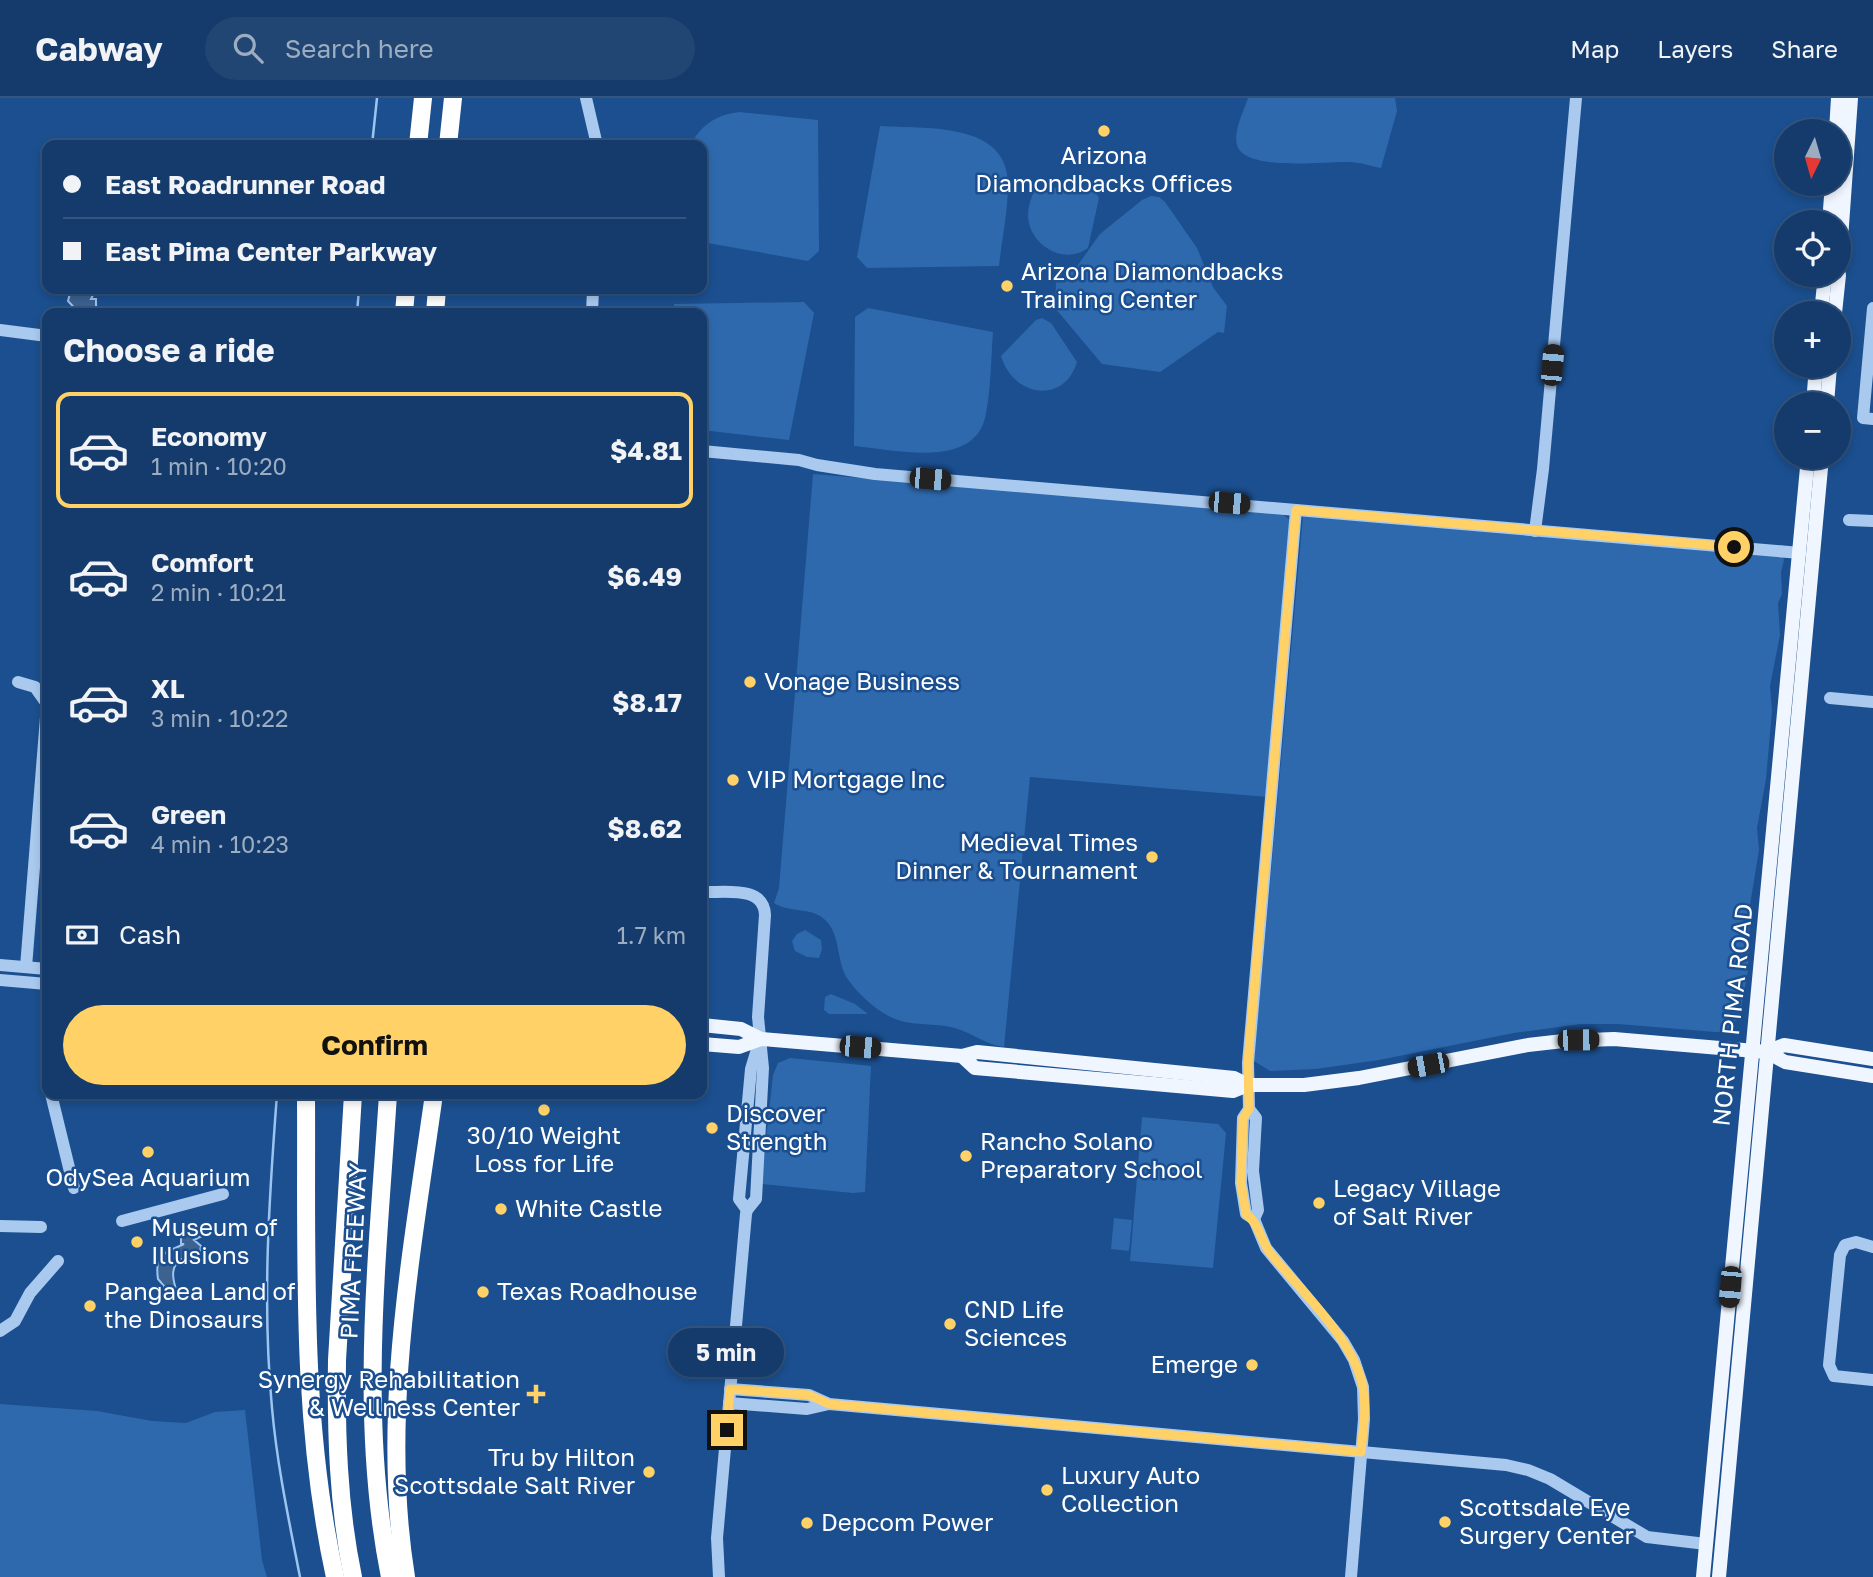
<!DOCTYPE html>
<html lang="en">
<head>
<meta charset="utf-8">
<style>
	:root { --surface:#143b6b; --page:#214673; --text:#f1f3f6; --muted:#9dadc1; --line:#33557e; --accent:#ffd166 }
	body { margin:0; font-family:"Golos Text",sans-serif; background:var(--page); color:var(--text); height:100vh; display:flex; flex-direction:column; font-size:26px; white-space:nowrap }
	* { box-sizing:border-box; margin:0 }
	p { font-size:23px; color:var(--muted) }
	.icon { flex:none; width:38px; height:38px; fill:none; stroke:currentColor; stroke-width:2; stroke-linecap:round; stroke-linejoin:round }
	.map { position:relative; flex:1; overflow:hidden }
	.details { position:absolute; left:42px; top:210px; width:665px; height:791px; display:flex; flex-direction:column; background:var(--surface); border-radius:14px; box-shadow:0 4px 10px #0003,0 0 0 2px var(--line) }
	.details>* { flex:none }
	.banner { position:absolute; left:42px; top:42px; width:665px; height:154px; border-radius:14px; box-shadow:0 4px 10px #0003,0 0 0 2px var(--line); display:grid; align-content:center; height:154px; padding:0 21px; background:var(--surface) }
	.needle { width:46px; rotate:185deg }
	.tools { position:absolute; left:1774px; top:21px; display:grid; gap:14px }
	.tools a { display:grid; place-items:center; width:77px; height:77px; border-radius:50%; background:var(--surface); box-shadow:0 4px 10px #0003,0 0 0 2px var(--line); font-size:35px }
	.end { position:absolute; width:32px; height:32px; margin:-16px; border:9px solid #ffd166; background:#111; box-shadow:0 0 0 4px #111 }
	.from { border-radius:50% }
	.bubble { position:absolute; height:49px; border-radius:24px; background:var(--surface); box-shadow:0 4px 10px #0003,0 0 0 2px var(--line); font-size:23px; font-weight:700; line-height:49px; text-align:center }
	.car { position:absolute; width:21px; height:42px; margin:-21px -10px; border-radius:9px; box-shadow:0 0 5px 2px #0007; background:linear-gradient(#222 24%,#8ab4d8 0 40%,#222 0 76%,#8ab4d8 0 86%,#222 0) }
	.banner b { display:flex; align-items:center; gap:24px; height:66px; font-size:26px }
	.banner b+b { border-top:2px solid var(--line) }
	.banner i { width:18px; height:18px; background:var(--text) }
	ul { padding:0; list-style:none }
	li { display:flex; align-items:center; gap:21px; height:116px; margin:0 14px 10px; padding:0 7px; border:4px solid transparent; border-radius:14px }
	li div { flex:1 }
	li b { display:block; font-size:26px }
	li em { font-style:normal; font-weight:700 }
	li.selected { border-color:var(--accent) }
	li>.icon { width:63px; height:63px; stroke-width:1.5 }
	h2 { padding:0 21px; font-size:32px; line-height:84px }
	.pay { display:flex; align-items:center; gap:18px; height:77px; padding:0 21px; font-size:26px }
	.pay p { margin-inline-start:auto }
	.button { display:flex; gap:14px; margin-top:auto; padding:14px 21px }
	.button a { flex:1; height:80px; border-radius:42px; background:var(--accent); color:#111; font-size:28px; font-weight:700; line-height:80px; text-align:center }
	header { display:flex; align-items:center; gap:42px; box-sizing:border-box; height:98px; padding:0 35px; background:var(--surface); border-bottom:2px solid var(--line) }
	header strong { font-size:33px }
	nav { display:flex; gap:38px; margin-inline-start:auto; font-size:24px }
	.search { width:490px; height:63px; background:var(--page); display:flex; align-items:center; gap:18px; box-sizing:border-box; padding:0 24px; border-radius:38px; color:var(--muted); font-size:26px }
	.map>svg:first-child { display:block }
</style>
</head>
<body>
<header>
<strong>Cabway</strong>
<div class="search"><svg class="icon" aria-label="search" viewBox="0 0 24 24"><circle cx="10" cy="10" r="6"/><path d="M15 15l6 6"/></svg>Search here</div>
<nav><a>Map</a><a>Layers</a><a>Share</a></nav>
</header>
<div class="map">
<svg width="1873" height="1479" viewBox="0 0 1873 1479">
	<rect width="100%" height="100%" fill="#1b4f8f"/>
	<g fill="#2e69ad">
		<path d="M1248,0H1395L1397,13L1381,70C1370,68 1359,64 1349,64C1326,63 1244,74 1237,47C1233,33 1244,13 1248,0Z"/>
		<path d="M739,14L818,22L819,153L808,163L702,144V47H690C702,27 715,17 739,14Z"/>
		<path d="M880,28C924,31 1008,23 1008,86C1008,113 1002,141 999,168L867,170L857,159Z"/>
		<path d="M1085,89L1094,91L1099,100L1088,150C1064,168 1029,147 1028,118C1028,108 1031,100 1035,91Z"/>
		<path d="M1151,98L1159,99L1165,104L1197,150L1213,189L1227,208L1224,235L1218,234L1160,274L1102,266L1055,210L1056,184L1075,171L1100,136L1142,102Z"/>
		<path d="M804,204L814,215L789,342L702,332V215H673L674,206Z"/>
		<path d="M868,210L993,234C991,261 991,293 985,320C972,372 892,351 854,348L855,219Z"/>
		<path d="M1042,220L1051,225L1077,264C1064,307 1013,299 1001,258L1036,222Z"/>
		<path d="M813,376L1281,415L1290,422L1267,699L1030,679L1004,949C987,947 972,935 955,930C937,925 919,928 901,923C882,918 858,897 847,880C836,863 841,835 824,821C811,809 789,815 774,805L779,790Z"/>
		<path d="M1303,418L1782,457L1784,462L1781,474L1782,496L1778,505L1780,537L1770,588L1772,613L1766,681L1757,730L1759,752L1750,807L1748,873L1739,921L1731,925L1728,935L1618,926H1580L1514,935L1379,962L1316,971L1270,973L1254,963Z"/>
		<path d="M805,832L821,842L822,851L819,860L807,859L795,853L792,843L797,836Z"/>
		<path d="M831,896L855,906L868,916H829L824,912L825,899Z"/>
		<path d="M790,960L871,968L865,1094L853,1095L761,1086L773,977L778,965Z"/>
		<path d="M1142,1019L1218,1026L1226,1035L1213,1170L1130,1163Z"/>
		<path d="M1114,1120L1132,1122L1129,1153L1111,1151Z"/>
		<path d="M0,1306L97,1313L152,1323L186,1325L215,1314L245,1312L262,1462L267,1479H0Z"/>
	</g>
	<g fill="#3c6290" stroke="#9cc4f0" stroke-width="2">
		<path d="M71,191H96L91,201H96V208L106,215H79L68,203Z"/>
		<path d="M190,1134L200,1139L194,1142L201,1148L200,1154C194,1159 191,1158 184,1160C167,1167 174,1186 178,1197L173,1202H166L163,1198L164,1188L158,1181C154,1154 166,1155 184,1146H181V1140Z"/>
	</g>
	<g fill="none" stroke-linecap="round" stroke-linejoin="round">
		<g stroke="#9cc4f0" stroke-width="2.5">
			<path d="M372,47L377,0"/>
			<path d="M357,215L359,191"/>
			<path d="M277,996C269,1101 262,1205 272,1310C277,1367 289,1423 300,1479"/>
		</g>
		<g stroke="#a9c9ee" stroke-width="12">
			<path d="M586,0L597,47"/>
			<path d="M1873,210L1863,320L1873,321"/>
			<path d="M592,215L593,191"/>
			<path d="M0,232L47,238"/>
			<path d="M702,353L799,362L817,367L875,376L1800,455"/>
			<path d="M1296,412L1248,965L1249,1011L1243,1020L1241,1085L1246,1116L1254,1121L1266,1150L1343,1243L1354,1262L1363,1289L1364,1321L1351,1479"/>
			<path d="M1849,422L1873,423"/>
			<path d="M1535,433L1543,371L1576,0"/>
			<path d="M18,584L35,589L47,606"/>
			<path d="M1830,600L1873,604"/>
			<path d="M702,794C724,795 764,787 765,817L758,919L763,970L756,1101L747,1112L746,1116L717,1440L719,1479"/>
			<path d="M0,867L47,871"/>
			<path d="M26,869L47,607"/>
			<path d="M0,882L47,886"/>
			<path d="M46,975L47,981"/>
			<path d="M51,996L74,1090"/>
			<path d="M1249,1011L1256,1020L1253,1073L1258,1112L1254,1121"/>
			<path d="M747,1112L739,1101L751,971L758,948"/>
			<path d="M122,1123L223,1096"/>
			<path d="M0,1128L41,1129"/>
			<path d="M1873,1149L1856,1144L1845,1147L1840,1157L1829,1267L1834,1278L1873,1282"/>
			<path d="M0,1233L15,1223L30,1195L58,1163"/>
			<path d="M730,1291L809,1297L829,1306L1506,1367L1528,1372L1550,1381L1647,1439L1706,1446"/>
			<path d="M729,1305L807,1311L829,1306"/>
		</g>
		<g stroke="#f0f6ff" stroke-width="14">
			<path d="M1836,33L1838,0"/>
			<path d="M1829,124L1832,86"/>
			<path d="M1839,170L1851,0"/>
			<path d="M1821,215L1825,177"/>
			<path d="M1835,215L1839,177"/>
			<path d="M1813,306L1816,268"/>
			<path d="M1827,306L1830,268"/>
			<path d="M702,927L741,931L761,941L962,958L977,954L1234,980L1248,987"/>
			<path d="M702,946L739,949L761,941"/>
			<path d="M1767,954L1785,964L1873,978"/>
			<path d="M962,958L975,970L1233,993L1248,987H1304L1359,980L1528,947L1563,943L1614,941L1767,954L1784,947L1873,961"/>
			<path d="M1703,1479L1808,359"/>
			<path d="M1719,1479L1822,359"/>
		</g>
		<g stroke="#fff" stroke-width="18">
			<path d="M418,47L423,0"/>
			<path d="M448,47L453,0"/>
			<path d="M404,215L406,191"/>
			<path d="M435,215L437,191"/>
			<path d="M306,996C307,1158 300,1320 335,1479"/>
			<path d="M353,996L337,1262C336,1334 338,1408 353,1479"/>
			<path d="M388,996C378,1156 358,1320 390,1479"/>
			<path d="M406,1479C380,1319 412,1154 434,996"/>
		</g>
	</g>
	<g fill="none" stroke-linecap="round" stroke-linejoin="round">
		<path stroke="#ffd166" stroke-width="9" d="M727,1332L730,1291L809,1297L829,1306L1361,1354C1363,1332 1367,1310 1363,1289C1354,1242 1301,1193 1271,1156C1261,1144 1259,1125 1246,1116L1241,1085L1243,1020L1249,1011L1248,965L1250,939L1296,412L1734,449"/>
	</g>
	<g fill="#ffd166" stroke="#1b4f8f" stroke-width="2.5">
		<circle cx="1104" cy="33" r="7"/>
		<circle cx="1007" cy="188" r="7"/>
		<circle cx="750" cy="584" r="7"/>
		<circle cx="733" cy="682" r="7"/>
		<circle cx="1152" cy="759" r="7"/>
		<circle cx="544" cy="1012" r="7"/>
		<circle cx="712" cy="1030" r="7"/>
		<circle cx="148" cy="1054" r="7"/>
		<circle cx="966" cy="1058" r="7"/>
		<circle cx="1319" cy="1105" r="7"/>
		<circle cx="501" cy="1111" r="7"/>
		<circle cx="137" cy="1144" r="7"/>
		<circle cx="483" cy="1194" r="7"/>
		<circle cx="90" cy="1208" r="7"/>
		<circle cx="950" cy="1226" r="7"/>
		<circle cx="1252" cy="1267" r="7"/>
		<path d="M532.5 1285.5h7v7h7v7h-7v7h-7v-7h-7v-7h7z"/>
		<circle cx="649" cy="1374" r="7"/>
		<circle cx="1047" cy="1392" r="7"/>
		<circle cx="1445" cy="1424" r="7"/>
		<circle cx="807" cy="1425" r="7"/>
	</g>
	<g text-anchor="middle" stroke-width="5" stroke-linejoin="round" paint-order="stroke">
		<g font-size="24" fill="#fff" stroke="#1b4f8f" text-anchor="start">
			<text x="1104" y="66" text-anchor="middle">Arizona<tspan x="1104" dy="28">Diamondbacks Offices</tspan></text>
			<text x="1021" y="182">Arizona Diamondbacks<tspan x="1021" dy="28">Training Center</tspan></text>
			<text x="764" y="592">Vonage Business</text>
			<text x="747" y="690">VIP Mortgage Inc</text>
			<text x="1138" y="753" text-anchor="end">Medieval Times<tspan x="1138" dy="28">Dinner &amp; Tournament</tspan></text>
			<text x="726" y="1024">Discover<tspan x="726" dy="28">Strength</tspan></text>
			<text x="544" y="1046" text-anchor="middle">30/10 Weight<tspan x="544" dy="28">Loss for Life</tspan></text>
			<text x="980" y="1052">Rancho Solano<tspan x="980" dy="28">Preparatory School</tspan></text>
			<text x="148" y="1088" text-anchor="middle">OdySea Aquarium</text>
			<text x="1333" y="1099">Legacy Village<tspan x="1333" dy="28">of Salt River</tspan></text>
			<text x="515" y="1119">White Castle</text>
			<text x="151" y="1138">Museum of<tspan x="151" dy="28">Illusions</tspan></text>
			<text x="104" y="1202">Pangaea Land of<tspan x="104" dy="28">the Dinosaurs</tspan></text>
			<text x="497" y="1202">Texas Roadhouse</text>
			<text x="964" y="1220">CND Life<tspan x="964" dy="28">Sciences</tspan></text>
			<text x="1238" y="1275" text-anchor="end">Emerge</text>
			<text x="520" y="1290" text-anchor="end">Synergy Rehabilitation<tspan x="520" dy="28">&amp; Wellness Center</tspan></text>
			<text x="635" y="1368" text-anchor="end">Tru by Hilton<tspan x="635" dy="28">Scottsdale Salt River</tspan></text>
			<text x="1061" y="1386">Luxury Auto<tspan x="1061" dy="28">Collection</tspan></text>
			<text x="1459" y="1418">Scottsdale Eye<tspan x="1459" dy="28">Surgery Center</tspan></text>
			<text x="821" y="1433">Depcom Power</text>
		</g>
		<g font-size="24" fill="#fff" stroke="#1b4f8f">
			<text transform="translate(1733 917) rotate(-84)" y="8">NORTH PIMA ROAD</text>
			<text transform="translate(354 1153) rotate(-87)" y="8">PIMA FREEWAY</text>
		</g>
	</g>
</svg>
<div class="tools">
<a><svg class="needle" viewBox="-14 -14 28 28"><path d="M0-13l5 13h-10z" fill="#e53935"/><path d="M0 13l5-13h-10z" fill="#9dadc1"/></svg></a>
<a><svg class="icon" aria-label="locate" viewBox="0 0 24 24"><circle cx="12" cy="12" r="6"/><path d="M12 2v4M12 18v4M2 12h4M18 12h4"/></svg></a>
<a>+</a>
<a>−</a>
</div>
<i class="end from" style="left:1734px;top:449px"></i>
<i class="end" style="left:727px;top:1332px"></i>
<div class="bubble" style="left:668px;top:1230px;width:116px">5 min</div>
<i class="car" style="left:1552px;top:267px;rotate:5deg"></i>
<i class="car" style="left:930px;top:381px;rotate:95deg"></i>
<i class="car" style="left:1229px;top:405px;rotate:95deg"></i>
<i class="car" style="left:1578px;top:942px;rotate:89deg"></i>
<i class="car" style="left:860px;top:949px;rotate:95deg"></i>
<i class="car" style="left:1428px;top:967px;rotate:259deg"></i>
<i class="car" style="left:1730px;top:1189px;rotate:185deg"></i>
<div class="banner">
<b><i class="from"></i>East Roadrunner Road</b>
<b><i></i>East Pima Center Parkway</b>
</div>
<section class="details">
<h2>Choose a ride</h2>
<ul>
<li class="selected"><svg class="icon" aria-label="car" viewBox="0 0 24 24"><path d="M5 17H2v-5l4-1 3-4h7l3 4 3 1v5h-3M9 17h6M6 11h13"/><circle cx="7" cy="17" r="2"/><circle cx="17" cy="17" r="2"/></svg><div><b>Economy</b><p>1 min · 10:20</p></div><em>$4.81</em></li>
<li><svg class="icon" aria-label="car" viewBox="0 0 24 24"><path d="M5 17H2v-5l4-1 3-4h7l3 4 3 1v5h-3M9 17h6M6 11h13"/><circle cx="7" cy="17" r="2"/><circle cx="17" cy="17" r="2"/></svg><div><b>Comfort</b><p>2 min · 10:21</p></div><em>$6.49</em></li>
<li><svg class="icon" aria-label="car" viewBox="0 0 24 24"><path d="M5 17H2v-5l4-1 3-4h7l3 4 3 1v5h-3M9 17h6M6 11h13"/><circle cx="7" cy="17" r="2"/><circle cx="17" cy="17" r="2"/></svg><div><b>XL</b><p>3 min · 10:22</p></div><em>$8.17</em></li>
<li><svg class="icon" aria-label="car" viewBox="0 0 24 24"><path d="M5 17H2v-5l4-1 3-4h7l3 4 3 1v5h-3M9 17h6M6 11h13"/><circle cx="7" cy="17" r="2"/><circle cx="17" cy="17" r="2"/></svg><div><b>Green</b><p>4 min · 10:23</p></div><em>$8.62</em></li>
</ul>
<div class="pay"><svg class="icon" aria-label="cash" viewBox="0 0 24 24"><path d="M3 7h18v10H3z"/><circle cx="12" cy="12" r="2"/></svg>Cash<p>1.7 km</p></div>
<div class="button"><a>Confirm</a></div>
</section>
</div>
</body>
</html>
